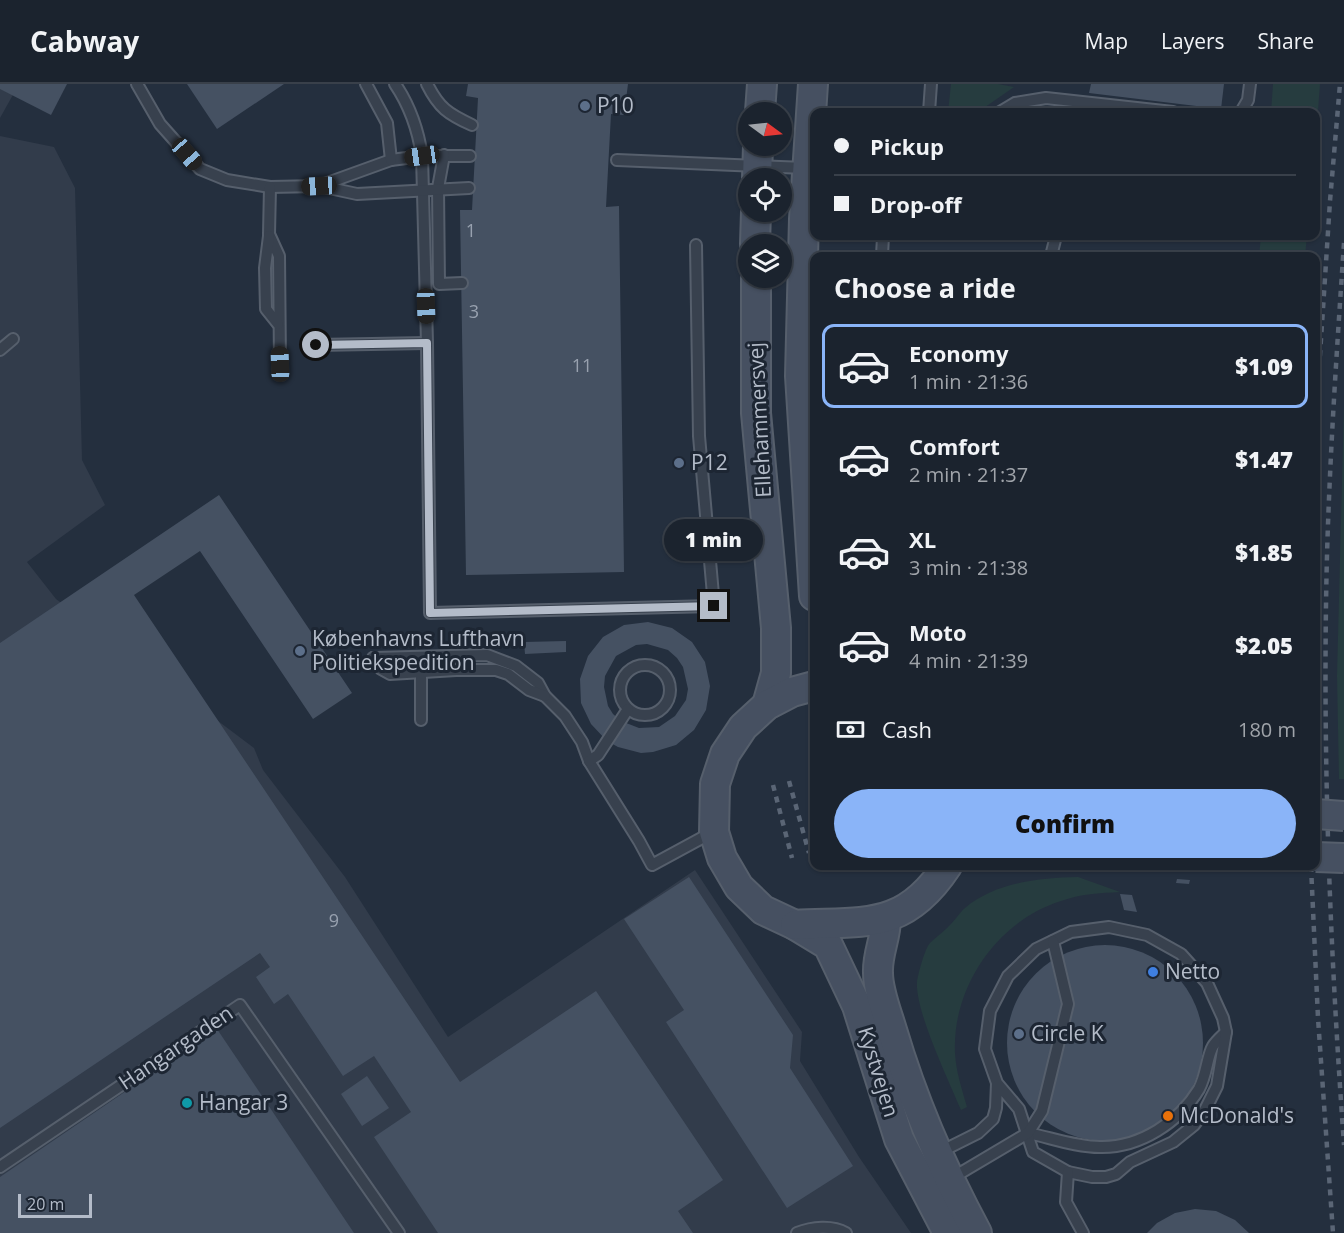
<!DOCTYPE html>
<html lang="en">
<head>
<meta charset="utf-8">
<style>
	:root { --surface:#1b232e; --page:#242b36; --text:#f1f3f6; --muted:#a0a4aa; --line:#39404a; --accent:#8ab4f8 }
	body { margin:0; font-family:"Open Sans",sans-serif; background:var(--page); color:var(--text); height:100vh; display:flex; flex-direction:column; font-size:22px; white-space:nowrap }
	* { box-sizing:border-box; margin:0 }
	p { font-size:20px; color:var(--muted) }
	.icon { flex:none; width:33px; height:33px; fill:none; stroke:currentColor; stroke-width:2; stroke-linecap:round; stroke-linejoin:round }
	.map { position:relative; flex:1; overflow:hidden }
	.details { position:absolute; left:810px; top:168px; width:510px; height:618px; display:flex; flex-direction:column; background:var(--surface); border-radius:12px; box-shadow:0 2px 4px #0004,0 0 0 2px var(--line) }
	.details>* { flex:none }
	.banner { position:absolute; left:810px; top:24px; width:510px; height:132px; border-radius:12px; box-shadow:0 2px 4px #0004,0 0 0 2px var(--line); display:grid; align-content:center; height:132px; padding:0 24px; background:var(--surface) }
	.needle { width:39px; rotate:105deg }
	.fabs { position:absolute; left:738px; top:18px; display:grid; gap:12px }
	.fabs a { display:grid; place-items:center; width:54px; height:54px; border-radius:50%; background:var(--surface); box-shadow:0 2px 4px #0004,0 0 0 2px var(--line); font-size:30px }
	.scale { position:absolute; left:18px; bottom:15px; width:74px; box-sizing:border-box; padding-left:6px; border:3px solid #b4bcc9; border-top:0; font-size:16px; line-height:21px; white-space:nowrap; color:#b4bcc9; -webkit-text-stroke:4px #1d2633; paint-order:stroke }
	.end { position:absolute; width:27px; height:27px; margin:-14px; border:8px solid #b4bcc9; background:#111; box-shadow:0 0 0 3px #111 }
	.from { border-radius:50% }
	.bubble { position:absolute; height:42px; border-radius:21px; background:var(--surface); box-shadow:0 2px 4px #0004,0 0 0 2px var(--line); font-size:20px; font-weight:800; line-height:42px; text-align:center }
	.car { position:absolute; width:18px; height:36px; margin:-18px -9px; border-radius:8px; box-shadow:0 0 4px 2px #0007; background:linear-gradient(#222 24%,#8ab4d8 0 40%,#222 0 76%,#8ab4d8 0 86%,#222 0) }
	.banner b { display:flex; align-items:center; gap:21px; height:57px; font-size:22px }
	.banner b+b { border-top:2px solid var(--line) }
	.banner i { width:15px; height:15px; background:var(--text) }
	ul { padding:0; list-style:none }
	li { display:flex; align-items:center; gap:18px; height:84px; margin:0 12px 9px; padding:0 12px; border:3px solid transparent; border-radius:12px }
	li div { flex:1 }
	li b { display:block; font-size:22px }
	li em { font-style:normal; font-weight:800 }
	li.current { border-color:var(--accent) }
	li>.icon { width:54px; height:54px; stroke-width:1.5 }
	h2 { padding:0 24px; font-size:27px; line-height:72px }
	.pay { display:flex; align-items:center; gap:15px; height:66px; padding:0 24px; font-size:22px }
	.pay p { margin-inline-start:auto }
	.button { display:flex; gap:12px; margin-top:auto; padding:12px 24px }
	.button a { flex:1; height:69px; border-radius:36px; background:var(--accent); color:#111; font-size:24px; font-weight:800; line-height:69px; text-align:center }
	header { display:flex; align-items:center; gap:36px; box-sizing:border-box; height:84px; padding:0 30px; background:var(--surface); border-bottom:2px solid var(--line) }
	header strong { font-size:28px }
	nav { display:flex; gap:33px; margin-inline-start:auto; font-size:21px }
	.map>svg:first-child { display:block }
</style>
</head>
<body>
<header>
<strong>Cabway</strong>
<nav><a>Map</a><a>Layers</a><a>Share</a></nav>
</header>
<div class="map">
<svg width="1344" height="1149" viewBox="0 0 1344 1149">
	<rect width="100%" height="100%" fill="#242f3e"/>
	<g fill="#323c4b">
		<path d="M0,0H19L0,34Z"/>
		<path d="M0,52L54,63L75,104L82,376L105,421L27,478L56,515L254,664L263,686L345,793L448,953L695,786L802,948L800,977L859,1073L911,1149H0Z"/>
	</g>
	<g fill="#263c3f">
		<path d="M951,0H998L1014,3L978,28H948Z"/>
		<path d="M1273,0H1320L1316,54V28H1271Z"/>
		<path d="M1261,152H1307L1305,172H1259Z"/>
		<path d="M1344,319V695H1339L1337,592Z"/>
		<path d="M1078,793L1120,808C1100,809 1080,810 1061,817C997,837 952,903 955,969C956,988 962,1005 967,1023L961,1026C949,997 915,927 917,898C918,890 925,864 930,859C935,854 942,849 947,844C954,838 959,829 965,824C996,798 1040,794 1078,793Z"/>
	</g>
	<g fill="#455162" fill-rule="evenodd">
		<path d="M0,0H67L51,31L0,5Z"/>
		<path d="M187,0H284L217,45Z"/>
		<path d="M468,0H628L624,31L611,30L606,123L619,122L624,488L466,491L460,126H472L478,14L466,12Z"/>
		<path d="M1091,0H1224L1221,25L1089,9Z"/>
		<path d="M219,411L352,609L313,635L200,467L134,511L460,998L596,907L723,1096L678,1127L693,1149H438L374,1053L411,1028L374,972L343,992L288,910L274,920L256,893L270,883L260,869L0,1044V559Z"/>
		<path d="M648,538L672,544L692,558L705,578L710,602L706,626L694,646L676,661L653,668L641,669L618,663L607,657L591,640L581,619L580,595L588,572L603,553L624,541ZM647,560L668,566L677,574L683,583L688,605L686,616L675,632L659,643L639,644L621,637L613,630L608,622L604,603L605,592L616,572L636,561Z"/>
		<path d="M566,557V568L525,570L524,558Z"/>
		<path d="M689,793L793,951L790,984L853,1082L787,1124L666,938L684,926L624,835Z"/>
		<path d="M1177,795L1190,796L1189,800L1176,799Z"/>
		<path d="M1120,810L1132,811L1137,828L1124,826Z"/>
		<circle cx="1105" cy="959" r="98"/>
		<path d="M217,945L354,1149H0V1093Z"/>
		<path d="M367,992L389,1024L362,1042L341,1010Z"/>
		<path d="M1195,1125L1216,1127L1235,1136L1249,1149H1147L1157,1139L1175,1129Z"/>
	</g>
	<g fill="none" stroke-linecap="round" stroke-linejoin="round">
		<defs>
			<g id="lane">
				<path d="M137,0L160,40L200,85L227,96L270,103L319,102L391,76L422,72H470"/>
				<path d="M366,0L387,39L391,76"/>
				<path d="M395,0C410,22 418,45 422,72L427,259L430,529L714,522L699,352L696,161"/>
				<path d="M427,0C439,24 448,30 472,41"/>
				<path d="M929,28L931,0"/>
				<path d="M1000,28L1015,19L1046,14L1173,28"/>
				<path d="M1241,28L1248,16L1250,0"/>
				<path d="M444,71L438,104L439,200L462,199"/>
				<path d="M617,76L805,84"/>
				<path d="M320,102L357,110L469,104"/>
				<path d="M270,103L269,150L279,172L280,280"/>
				<path d="M269,152L265,184L266,225L278,240"/>
				<path d="M882,172L883,152"/>
				<path d="M1051,172L1056,152"/>
				<path d="M316,261L427,259"/>
				<path d="M0,266L13,255"/>
				<path d="M373,574L487,571L516,582L538,599L545,612L565,632L582,658L589,677L639,757L652,781L711,749"/>
				<path d="M373,574L381,585L390,590L456,586H496L508,590L529,606L545,612"/>
				<circle cx="645" cy="606" r="25"/>
				<path d="M421,636V589"/>
				<path d="M589,677L598,671L628,625"/>
				<path d="M1028,1049C1052,1054 1076,1063 1100,1063C1140,1064 1179,1038 1199,1005C1207,990 1207,972 1213,962C1216,957 1222,952 1226,948"/>
				<path d="M940,1068L978,1049L993,1035L996,1024L997,999L985,965L990,927L1008,892L1036,865L1071,848L1109,843L1147,851L1181,870L1207,899L1223,934L1226,948L1217,1002L1205,1026L1194,1041L1173,1058L1130,1078L1116,1090L1106,1093H1092L1068,1088L1033,1068L1019,1025L997,999"/>
				<path d="M0,1083L240,921L399,1149"/>
				<path d="M1068,1088L1066,1118L1083,1149"/>
				<path d="M952,1094L1028,1049L1042,1027L1068,920L1053,857"/>
				<path d="M797,1149C812,1143 832,1141 846,1149"/>
			</g>
			<g id="secondary">
				<path d="M813,0L804,135L800,292L814,512"/>
				<path d="M760,28L762,0"/>
				<path d="M757,94L758,62"/>
				<path d="M755,160L756,128"/>
				<path d="M756,194V329L776,544V589L767,621"/>
				<path d="M814,602L792,608L767,621L743,643L725,670L715,700L714,748L722,774L739,803L763,826L795,841L828,861L857,922L899,1055L948,1149"/>
				<path d="M886,835C886,854 877,870 878,889C878,907 887,929 892,946C913,1017 942,1084 977,1149"/>
				<path d="M795,841C865,837 904,847 947,782"/>
			</g>
		</defs>
		<use href="#lane" stroke="#565f6c" stroke-width="14"/>
		<use href="#secondary" stroke="#565f6c" stroke-width="32"/>
		<use href="#lane" stroke="#38414e" stroke-width="10"/>
		<use href="#secondary" stroke="#465061" stroke-width="28"/>
		<g stroke="#5a6575" stroke-width="4.5" stroke-dasharray="6 6" stroke-linecap="butt">
			<path d="M1344,159C1337,263 1330,367 1327,471C1322,668 1330,865 1344,1061"/>
			<path d="M1316,332L1330,117L1340,0"/>
			<path d="M789,697L809,769"/>
			<path d="M773,701L792,774"/>
			<path d="M1311,782L1318,934L1333,1149"/>
		</g>
		<defs>
			<g id="secondary-bridge">
				<path d="M1316,730L1344,732"/>
				<path d="M1316,773L1344,774"/>
			</g>
		</defs>
		<use href="#secondary-bridge" stroke="#565f6c" stroke-width="32" stroke-linecap="butt"/>
		<use href="#secondary-bridge" stroke="#465061" stroke-width="28"/>
	</g>
	<g fill="none" stroke-linecap="round" stroke-linejoin="round">
		<path stroke="#b4bcc9" stroke-width="8" d="M316,261L427,259L430,529L714,522"/>
	</g>
	<g fill="#5c6f8a" stroke="#1d2633" stroke-width="2">
		<circle cx="585" cy="22" r="6"/>
		<circle cx="679" cy="379" r="6"/>
		<circle cx="300" cy="567" r="6"/>
		<circle cx="1019" cy="950" r="6"/>
	</g>
	<circle fill="#3f7fe0" stroke="#1d2633" stroke-width="2" cx="1153" cy="888" r="6"/>
	<circle fill="#0f9aa8" stroke="#1d2633" stroke-width="2" cx="187" cy="1019" r="6"/>
	<circle fill="#e8710a" stroke="#1d2633" stroke-width="2" cx="1168" cy="1032" r="6"/>
	<g text-anchor="middle" stroke-width="6" stroke-linejoin="round" paint-order="stroke">
		<g font-size="18" fill="#98a1af">
			<text x="471" y="153">1</text>
			<text x="474" y="234">3</text>
			<text x="582" y="288">11</text>
			<text x="334" y="843">9</text>
		</g>
		<g font-size="21" fill="#b4bcc9" stroke="#1d2633" text-anchor="start">
			<text x="597" y="29">P10</text>
			<text x="691" y="386">P12</text>
			<text x="312" y="562">Københavns Lufthavn<tspan x="312" dy="24">Politiekspedition</tspan></text>
			<text x="1165" y="895">Netto</text>
			<text x="1031" y="957">Circle K</text>
			<text x="199" y="1026">Hangar 3</text>
			<text x="1180" y="1039">McDonald's</text>
		</g>
		<g font-size="21" fill="#b4bcc9" stroke="#1d2633">
			<text transform="translate(760 336) rotate(-93)" y="7">Ellehammersvej</text>
			<text transform="translate(176 964) rotate(-34)" y="7">Hangargaden</text>
			<text transform="translate(878 988) rotate(73)" y="7">Kystvejen</text>
		</g>
	</g>
</svg>
<div class="fabs">
<a><svg class="needle" viewBox="-14 -14 28 28"><path d="M0-13l5 13h-10z" fill="#e53935"/><path d="M0 13l5-13h-10z" fill="#a0a4aa"/></svg></a>
<a><svg class="icon" aria-label="locate" viewBox="0 0 24 24"><circle cx="12" cy="12" r="6"/><path d="M12 2v4M12 18v4M2 12h4M18 12h4"/></svg></a>
<a><svg class="icon" aria-label="layers" viewBox="0 0 24 24"><path d="M12 4l9 5-9 5-9-5zM3 14l9 5 9-5"/></svg></a>
</div>
<div class="scale">20 m</div>
<i class="end from" style="left:316px;top:261px"></i>
<i class="end" style="left:714px;top:522px"></i>
<div class="bubble" style="left:664px;top:435px;width:99px">1 min</div>
<i class="car" style="left:187px;top:70px;rotate:139deg"></i>
<i class="car" style="left:422px;top:72px;rotate:262deg"></i>
<i class="car" style="left:319px;top:102px;rotate:267deg"></i>
<i class="car" style="left:426px;top:222px;rotate:178deg"></i>
<i class="car" style="left:280px;top:280px;rotate:358deg"></i>
<div class="banner">
<b><i class="from"></i>Pickup</b>
<b><i></i>Drop-off</b>
</div>
<section class="details">
<h2>Choose a ride</h2>
<ul>
<li class="current"><svg class="icon" aria-label="car" viewBox="0 0 24 24"><path d="M5 17H2v-5l4-1 3-4h7l3 4 3 1v5h-3M9 17h6M6 11h13"/><circle cx="7" cy="17" r="2"/><circle cx="17" cy="17" r="2"/></svg><div><b>Economy</b><p>1 min · 21:36</p></div><em>$1.09</em></li>
<li><svg class="icon" aria-label="car" viewBox="0 0 24 24"><path d="M5 17H2v-5l4-1 3-4h7l3 4 3 1v5h-3M9 17h6M6 11h13"/><circle cx="7" cy="17" r="2"/><circle cx="17" cy="17" r="2"/></svg><div><b>Comfort</b><p>2 min · 21:37</p></div><em>$1.47</em></li>
<li><svg class="icon" aria-label="car" viewBox="0 0 24 24"><path d="M5 17H2v-5l4-1 3-4h7l3 4 3 1v5h-3M9 17h6M6 11h13"/><circle cx="7" cy="17" r="2"/><circle cx="17" cy="17" r="2"/></svg><div><b>XL</b><p>3 min · 21:38</p></div><em>$1.85</em></li>
<li><svg class="icon" aria-label="car" viewBox="0 0 24 24"><path d="M5 17H2v-5l4-1 3-4h7l3 4 3 1v5h-3M9 17h6M6 11h13"/><circle cx="7" cy="17" r="2"/><circle cx="17" cy="17" r="2"/></svg><div><b>Moto</b><p>4 min · 21:39</p></div><em>$2.05</em></li>
</ul>
<div class="pay"><svg class="icon" aria-label="cash" viewBox="0 0 24 24"><path d="M3 7h18v10H3z"/><circle cx="12" cy="12" r="2"/></svg>Cash<p>180 m</p></div>
<div class="button"><a>Confirm</a></div>
</section>
</div>
</body>
</html>
